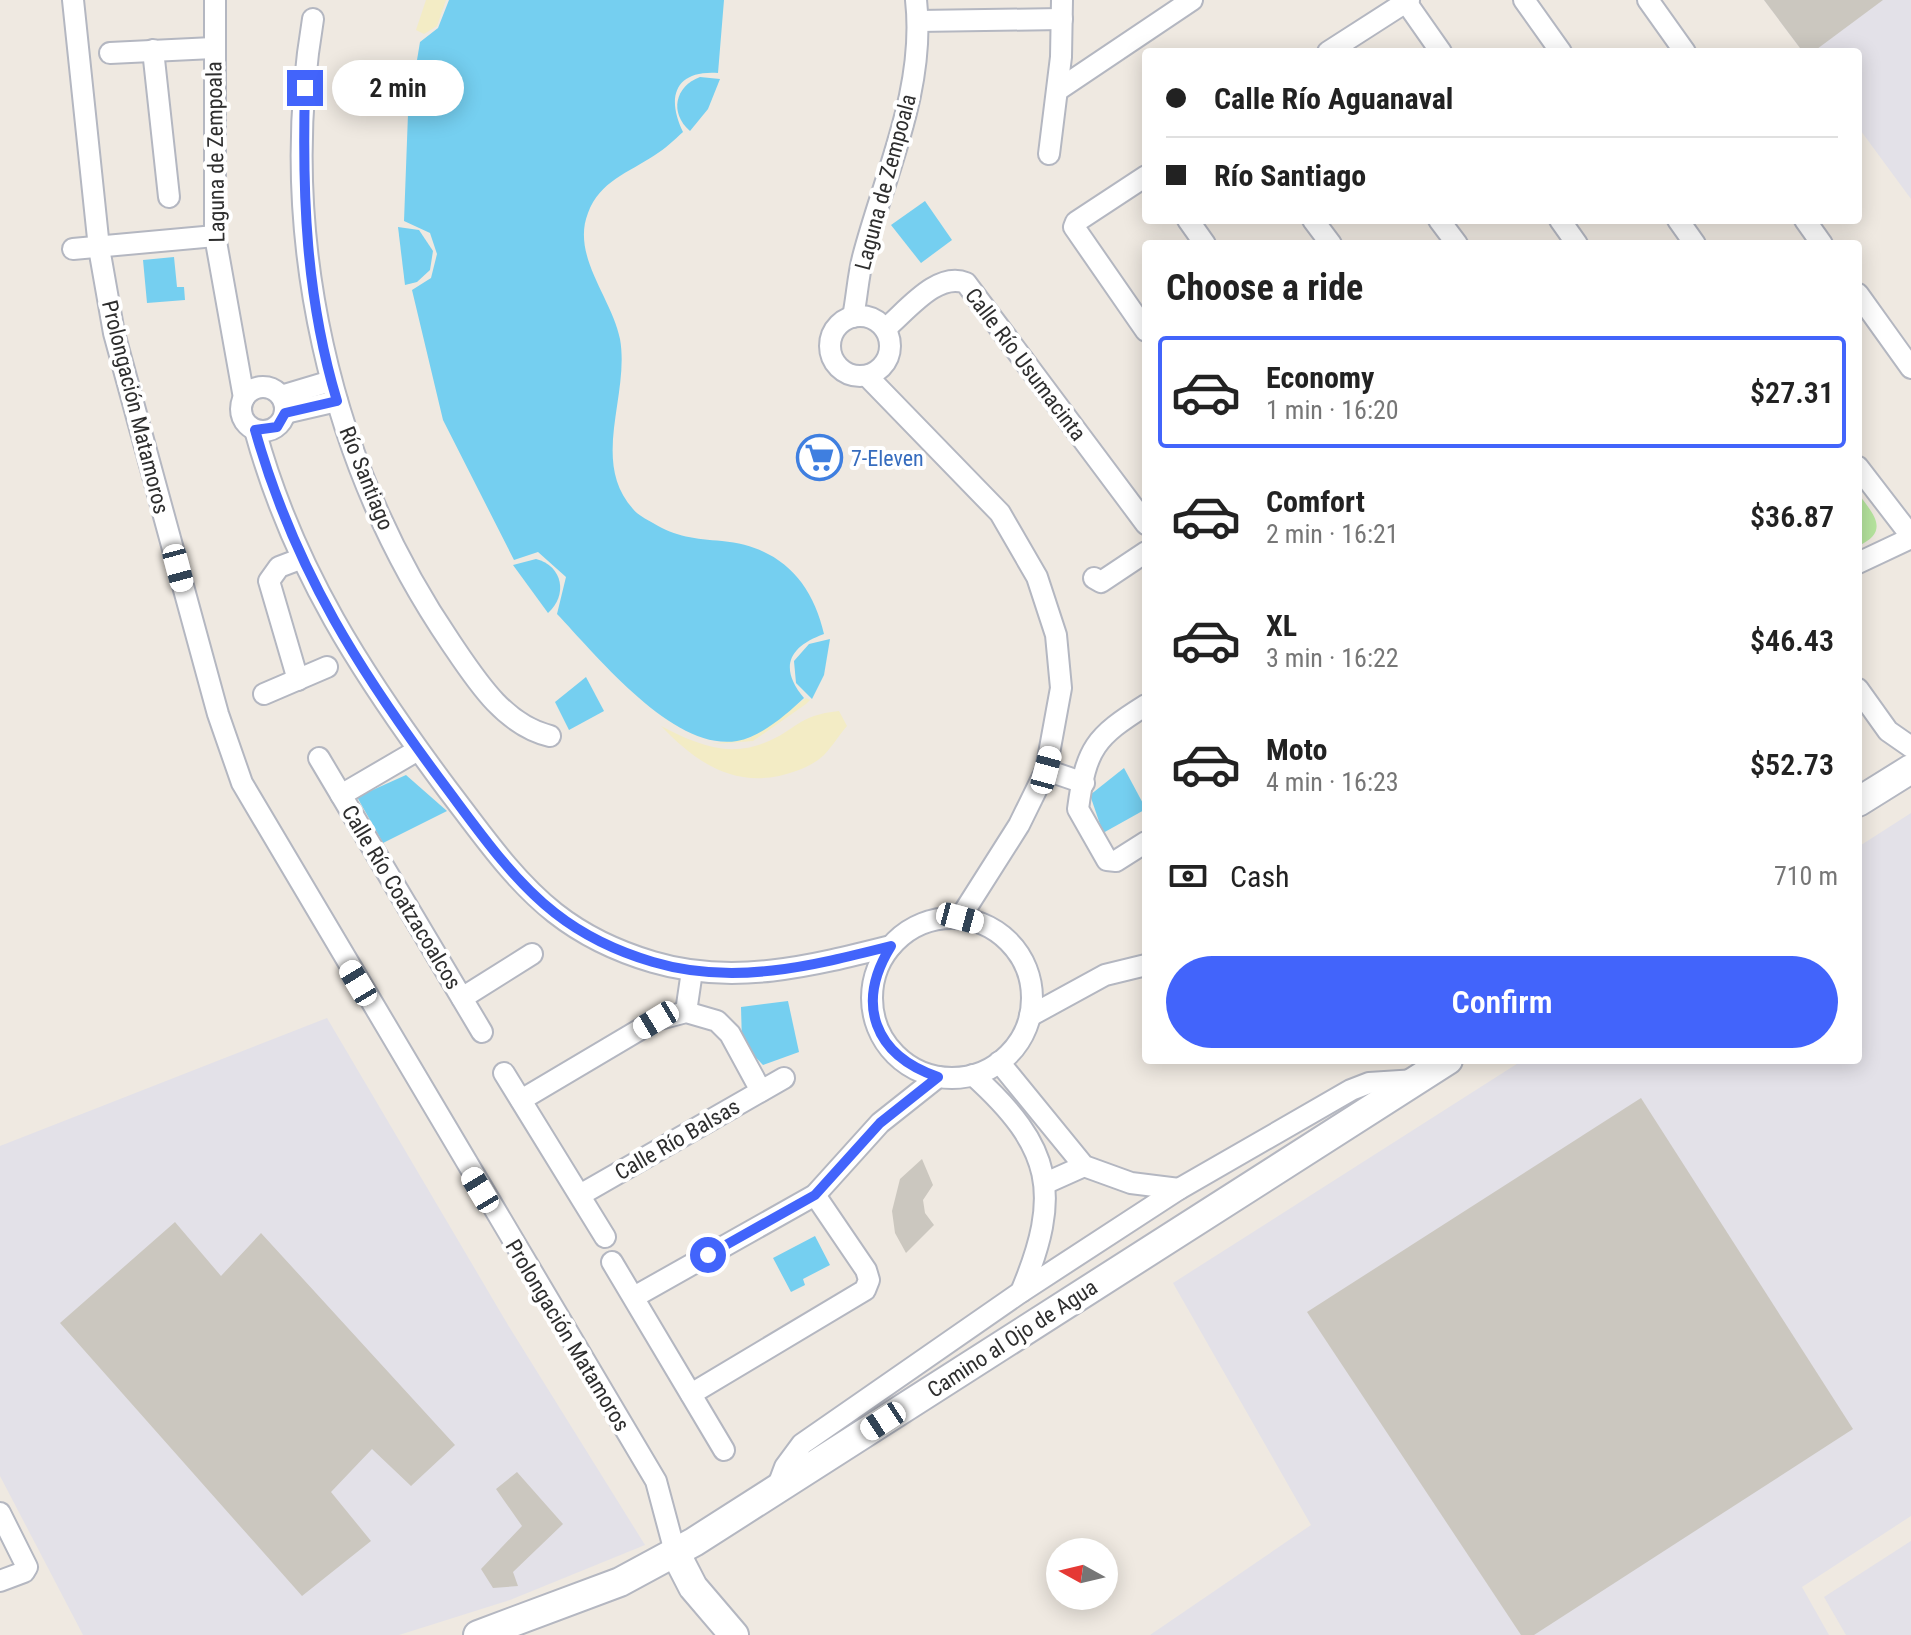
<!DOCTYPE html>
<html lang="en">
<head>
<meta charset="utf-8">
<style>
	:root { --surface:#fff; --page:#f6f6f6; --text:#222; --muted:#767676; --line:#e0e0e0; --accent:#4264fb }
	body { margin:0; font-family:"Roboto Condensed",sans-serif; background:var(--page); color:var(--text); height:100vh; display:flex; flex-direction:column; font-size:30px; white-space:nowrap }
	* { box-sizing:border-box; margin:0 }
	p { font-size:26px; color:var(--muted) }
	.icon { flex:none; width:44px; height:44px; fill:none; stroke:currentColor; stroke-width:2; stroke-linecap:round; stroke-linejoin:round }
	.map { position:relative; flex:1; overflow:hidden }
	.sheet { position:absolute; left:1142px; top:240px; width:720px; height:824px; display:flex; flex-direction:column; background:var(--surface); border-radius:8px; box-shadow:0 4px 20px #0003 }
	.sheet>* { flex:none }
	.banner { position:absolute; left:1142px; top:48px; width:720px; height:176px; border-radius:8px; box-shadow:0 4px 20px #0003; display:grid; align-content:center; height:176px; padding:0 24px; background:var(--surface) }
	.needle { width:52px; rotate:278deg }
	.tools { position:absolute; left:1046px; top:1538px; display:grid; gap:16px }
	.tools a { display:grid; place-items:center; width:72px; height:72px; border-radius:50%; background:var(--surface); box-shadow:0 4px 20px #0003; font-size:40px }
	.end { position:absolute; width:36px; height:36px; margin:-18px; border:10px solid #4264fb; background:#fff; box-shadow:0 0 0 4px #fff }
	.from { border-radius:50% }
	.bubble { position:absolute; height:56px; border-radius:28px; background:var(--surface); box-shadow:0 4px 20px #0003; font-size:26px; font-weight:600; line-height:56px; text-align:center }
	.car { position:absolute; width:24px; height:48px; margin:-24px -12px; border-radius:10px; box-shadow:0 0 6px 2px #0007; background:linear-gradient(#fff 24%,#345 0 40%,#fff 0 76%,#345 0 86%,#fff 0) }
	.banner b { display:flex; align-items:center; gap:28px; height:76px; font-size:30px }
	.banner b+b { border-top:2px solid var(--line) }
	.banner i { width:20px; height:20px; background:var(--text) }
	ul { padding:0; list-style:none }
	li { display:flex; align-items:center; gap:24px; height:112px; margin:0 16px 12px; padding:0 8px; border:4px solid transparent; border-radius:8px }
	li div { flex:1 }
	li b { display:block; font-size:30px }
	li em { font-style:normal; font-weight:600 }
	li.current { border-color:var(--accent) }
	li>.icon { width:72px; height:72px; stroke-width:1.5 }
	h2 { padding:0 24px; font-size:36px; line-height:96px }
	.pay { display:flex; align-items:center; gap:20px; height:88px; padding:0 24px; font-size:30px }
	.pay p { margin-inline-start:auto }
	.action { display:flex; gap:16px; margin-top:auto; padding:16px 24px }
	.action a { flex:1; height:92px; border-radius:48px; background:var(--accent); color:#fff; font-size:32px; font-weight:600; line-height:92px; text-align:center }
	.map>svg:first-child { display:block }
</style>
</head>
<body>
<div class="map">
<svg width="1911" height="1635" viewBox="0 0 1911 1635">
	<rect width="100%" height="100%" fill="#efe9e1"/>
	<g fill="#e3e1e8">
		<path d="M1764,0H1911V199L1858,127V52H1803Z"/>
		<path d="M1911,813V1516L1802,1587L1829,1635H1150L1311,1525L1173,1283L1523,1060H1858V847Z"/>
		<path d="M327,1018L508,1325L645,1545L510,1600L399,1635H83L0,1476V1146Z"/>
		<path d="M1911,1541V1635H1846L1824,1597Z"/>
	</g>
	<path fill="#b6e59e" d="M1858,493C1873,514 1891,531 1858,546Z"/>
	<g fill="#f3ecc5">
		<path d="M426,0H446L437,26L424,34L416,30Z"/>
		<path d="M806,698L810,700L806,704L753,741L712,744L750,738Z"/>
		<path d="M839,711L847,726C839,735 832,747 824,755C811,767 795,772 779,776C729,786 694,760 661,726C694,743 727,758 764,743C796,731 797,715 839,711Z"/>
	</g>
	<g fill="#75cff0">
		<path d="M449,0H724L718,73C675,70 666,97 683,132C674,140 665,149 655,155C628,173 600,181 588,213C571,256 612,298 620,339C630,396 590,461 633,509C638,515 646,519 653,523C676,537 695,539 722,541C778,546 812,580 824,634C788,647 779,668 804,698C787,714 761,737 737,741C674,752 597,656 557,614L566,577L538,552L514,560L443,420L412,290L431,278L437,254L430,233L404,221L408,114L420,42L438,28Z"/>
		<path d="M700,77L720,79L708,109L690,131C669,113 675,86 700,77Z"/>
		<path d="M925,201L952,240L921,263L891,225Z"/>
		<path d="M398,227L419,230L433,251L430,270L417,282L405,285Z"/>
		<path d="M174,257L177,287H184L185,300L147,303L143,260Z"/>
		<path d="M536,559C563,566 568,595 548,613L513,565Z"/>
		<path d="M830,639L824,675L812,699L796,683L794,661L809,644Z"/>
		<path d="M586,677L604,711L569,730L555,702Z"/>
		<path d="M1124,768L1146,809L1103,833L1090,795Z"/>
		<path d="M406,775L447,811L383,843L357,797Z"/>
		<path d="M788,1001L799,1052L763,1065L742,1043L741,1007Z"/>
		<path d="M815,1236L830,1265L803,1279L805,1285L791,1292L773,1258Z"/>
	</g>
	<g fill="#cbc7bf">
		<path d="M1764,0H1883L1813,52H1803Z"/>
		<path d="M1641,1098L1853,1429L1534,1635H1521L1307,1312Z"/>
		<path d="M922,1159L933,1185L923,1200L925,1213L934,1225L906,1253L895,1233L892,1211L900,1179Z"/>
		<path d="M175,1222L221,1276L261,1233L455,1445L411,1486L372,1449L331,1492L371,1541L302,1596L60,1323Z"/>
		<path d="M517,1472L563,1524L513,1572L518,1586L493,1588L481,1569L522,1526L496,1489Z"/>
	</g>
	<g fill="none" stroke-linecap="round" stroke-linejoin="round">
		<defs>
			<g id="street">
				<path d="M73,0L99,248L114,333L218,714L242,783L656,1481L675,1552"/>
				<path d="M215,0V236L244,398"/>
				<path d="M1524,0L1561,52"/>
				<path d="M1648,0L1685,52"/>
				<path d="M1406,2L1441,52"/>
				<path d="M313,19C277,234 329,464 451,643C476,680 504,725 550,736"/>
				<path d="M918,21L1062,19"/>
				<path d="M153,50L169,197"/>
				<path d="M1328,52L1409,0"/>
				<path d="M110,53L213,48"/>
				<path d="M1058,90L1192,0"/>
				<path d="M1049,154L1061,57L1062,0"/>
				<path d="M1146,176L1076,222L1074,227L1146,331"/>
				<path d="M1188,220L1205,244"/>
				<path d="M1313,220L1331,244"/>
				<path d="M1439,220L1457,244"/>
				<path d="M1560,220L1577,244"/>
				<path d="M1678,220L1695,244"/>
				<path d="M1805,220L1822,244"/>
				<path d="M73,249L215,236"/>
				<path d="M1858,294L1911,368"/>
				<circle cx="860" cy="346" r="30"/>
				<path d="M853,317C857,297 858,276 863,257C885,173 926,89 916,0"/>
				<path d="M885,329C906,312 937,271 966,283L1146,524"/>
				<path d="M867,376L1000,513L1037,577L1056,635L1061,688L1046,770L1019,825L960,918"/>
				<circle cx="263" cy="409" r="22"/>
				<path d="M281,396L331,381"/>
				<path d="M285,413L337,401"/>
				<path d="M255,430C293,569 363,676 448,790C481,833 513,880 555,913C583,935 619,952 653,962C733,986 812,966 891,946"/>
				<path d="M1858,467L1911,536"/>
				<path d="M1858,563L1911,538"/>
				<path d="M1094,578L1101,582L1146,552"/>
				<path d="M298,680L269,581L279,567L300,559"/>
				<path d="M1858,689L1888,731L1911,747"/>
				<path d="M264,694L327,667"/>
				<path d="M1146,705C1095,737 1086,748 1078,809L1107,860L1116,861L1146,842"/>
				<path d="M319,758L482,1032"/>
				<path d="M1046,770L1084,783"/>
				<path d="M341,795L418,750"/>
				<circle cx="952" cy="998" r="80"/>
				<path d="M462,998L532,954"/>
				<path d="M686,1012L692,971"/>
				<path d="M1030,1016L1105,975L1146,965"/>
				<path d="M999,1062L1084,1166L1131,1183L1179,1189"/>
				<path d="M504,1073L605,1237"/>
				<path d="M973,1075C1053,1147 1062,1194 1021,1292"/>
				<path d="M521,1100L656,1020L686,1012L717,1021L730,1034L761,1091"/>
				<path d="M1046,1183L1084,1166"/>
				<path d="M580,1195L784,1078"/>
				<path d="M612,1262L724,1450"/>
				<path d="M634,1297L815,1195L880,1123L938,1077"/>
				<path d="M691,1394L865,1290L869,1280L866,1270L815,1195"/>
				<path d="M776,1491L785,1467L802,1444L1021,1292L1179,1189L1351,1090L1369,1083L1416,1080"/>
				<path d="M0,1513L27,1567L24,1572L0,1581"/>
			</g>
			<g id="secondary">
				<path d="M1858,802L1911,769"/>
				<path d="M675,1552L693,1587L734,1635"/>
				<path d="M478,1635L620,1582L694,1542L1448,1060"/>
			</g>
		</defs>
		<use href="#street" stroke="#b4b7c1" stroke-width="24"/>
		<use href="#secondary" stroke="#b4b7c1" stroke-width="32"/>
		<use href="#street" stroke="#fff" stroke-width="20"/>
		<use href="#secondary" stroke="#fff" stroke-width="28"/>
	</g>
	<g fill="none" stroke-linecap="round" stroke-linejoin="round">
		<path stroke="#4264fb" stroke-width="10" d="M305,88C302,196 306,298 337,401L285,413L277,427L255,430C295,571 361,674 448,790C480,833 513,880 555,913C583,935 619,952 653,962C733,986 812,966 891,946C855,1004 874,1055 938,1077L880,1123L815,1195L708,1255"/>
	</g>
	<defs>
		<symbol id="supermarket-ring" viewBox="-11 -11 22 22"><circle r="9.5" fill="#fff" stroke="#3f7fe0" stroke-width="1.5"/><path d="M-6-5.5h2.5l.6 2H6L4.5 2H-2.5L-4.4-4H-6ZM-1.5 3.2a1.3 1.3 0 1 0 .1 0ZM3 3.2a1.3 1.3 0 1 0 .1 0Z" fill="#3f7fe0"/></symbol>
	</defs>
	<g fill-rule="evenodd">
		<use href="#supermarket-ring" x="794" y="432" width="51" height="51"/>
	</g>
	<g text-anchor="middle" stroke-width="8" stroke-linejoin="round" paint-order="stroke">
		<g font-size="22" fill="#2e2e2e" stroke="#fff">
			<text transform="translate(215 152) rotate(-91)" y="8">Laguna de Zempoala</text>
			<text transform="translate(885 182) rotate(-75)" y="8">Laguna de Zempoala</text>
			<text transform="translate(1026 364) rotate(53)" y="8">Calle Río Usumacinta</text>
			<text transform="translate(136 407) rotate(76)" y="8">Prolongación Matamoros</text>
			<text transform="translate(367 478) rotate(68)" y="8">Río Santiago</text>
			<text transform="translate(402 897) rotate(59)" y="8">Calle Río Coatzacoalcos</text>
			<text transform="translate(677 1139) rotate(-30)" y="8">Calle Río Balsas</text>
			<text transform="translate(568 1335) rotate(59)" y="8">Prolongación Matamoros</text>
			<text transform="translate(1012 1338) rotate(-33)" y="8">Camino al Ojo de Agua</text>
		</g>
		<g font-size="22" fill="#366cbe" stroke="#fff" text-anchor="start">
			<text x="851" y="466">7-Eleven</text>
		</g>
	</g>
</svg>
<div class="tools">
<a><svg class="needle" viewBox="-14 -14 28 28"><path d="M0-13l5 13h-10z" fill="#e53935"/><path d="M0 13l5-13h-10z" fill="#767676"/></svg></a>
</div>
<i class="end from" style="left:708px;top:1255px"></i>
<i class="end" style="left:305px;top:88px"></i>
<div class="bubble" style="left:332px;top:60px;width:132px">2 min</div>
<i class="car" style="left:178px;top:568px;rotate:165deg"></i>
<i class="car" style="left:1046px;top:770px;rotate:15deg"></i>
<i class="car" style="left:960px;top:918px;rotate:105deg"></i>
<i class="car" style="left:358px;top:983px;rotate:329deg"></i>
<i class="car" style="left:656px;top:1020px;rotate:239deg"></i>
<i class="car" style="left:480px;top:1190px;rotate:329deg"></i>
<i class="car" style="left:883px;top:1421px;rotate:237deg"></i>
<div class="banner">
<b><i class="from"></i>Calle Río Aguanaval</b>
<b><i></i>Río Santiago</b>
</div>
<section class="sheet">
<h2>Choose a ride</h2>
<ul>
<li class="current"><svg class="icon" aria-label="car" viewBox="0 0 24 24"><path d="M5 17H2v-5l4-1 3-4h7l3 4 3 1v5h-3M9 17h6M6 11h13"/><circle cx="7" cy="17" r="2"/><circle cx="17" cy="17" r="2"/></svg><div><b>Economy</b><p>1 min · 16:20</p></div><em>$27.31</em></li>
<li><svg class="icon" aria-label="car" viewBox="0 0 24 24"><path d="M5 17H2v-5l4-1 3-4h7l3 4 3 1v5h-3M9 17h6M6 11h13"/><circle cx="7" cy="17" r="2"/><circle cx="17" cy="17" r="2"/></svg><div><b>Comfort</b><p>2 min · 16:21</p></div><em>$36.87</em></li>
<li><svg class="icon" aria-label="car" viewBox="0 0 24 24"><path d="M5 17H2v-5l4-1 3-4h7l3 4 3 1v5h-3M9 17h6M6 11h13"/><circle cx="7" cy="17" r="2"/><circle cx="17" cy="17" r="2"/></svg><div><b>XL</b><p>3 min · 16:22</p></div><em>$46.43</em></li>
<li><svg class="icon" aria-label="car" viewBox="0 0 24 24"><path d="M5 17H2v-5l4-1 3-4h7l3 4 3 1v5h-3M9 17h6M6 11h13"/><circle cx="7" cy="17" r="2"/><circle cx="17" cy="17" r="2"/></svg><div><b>Moto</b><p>4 min · 16:23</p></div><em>$52.73</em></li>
</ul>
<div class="pay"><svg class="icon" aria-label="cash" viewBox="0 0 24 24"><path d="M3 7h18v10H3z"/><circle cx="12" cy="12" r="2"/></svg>Cash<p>710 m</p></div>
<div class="action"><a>Confirm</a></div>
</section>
</div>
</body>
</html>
